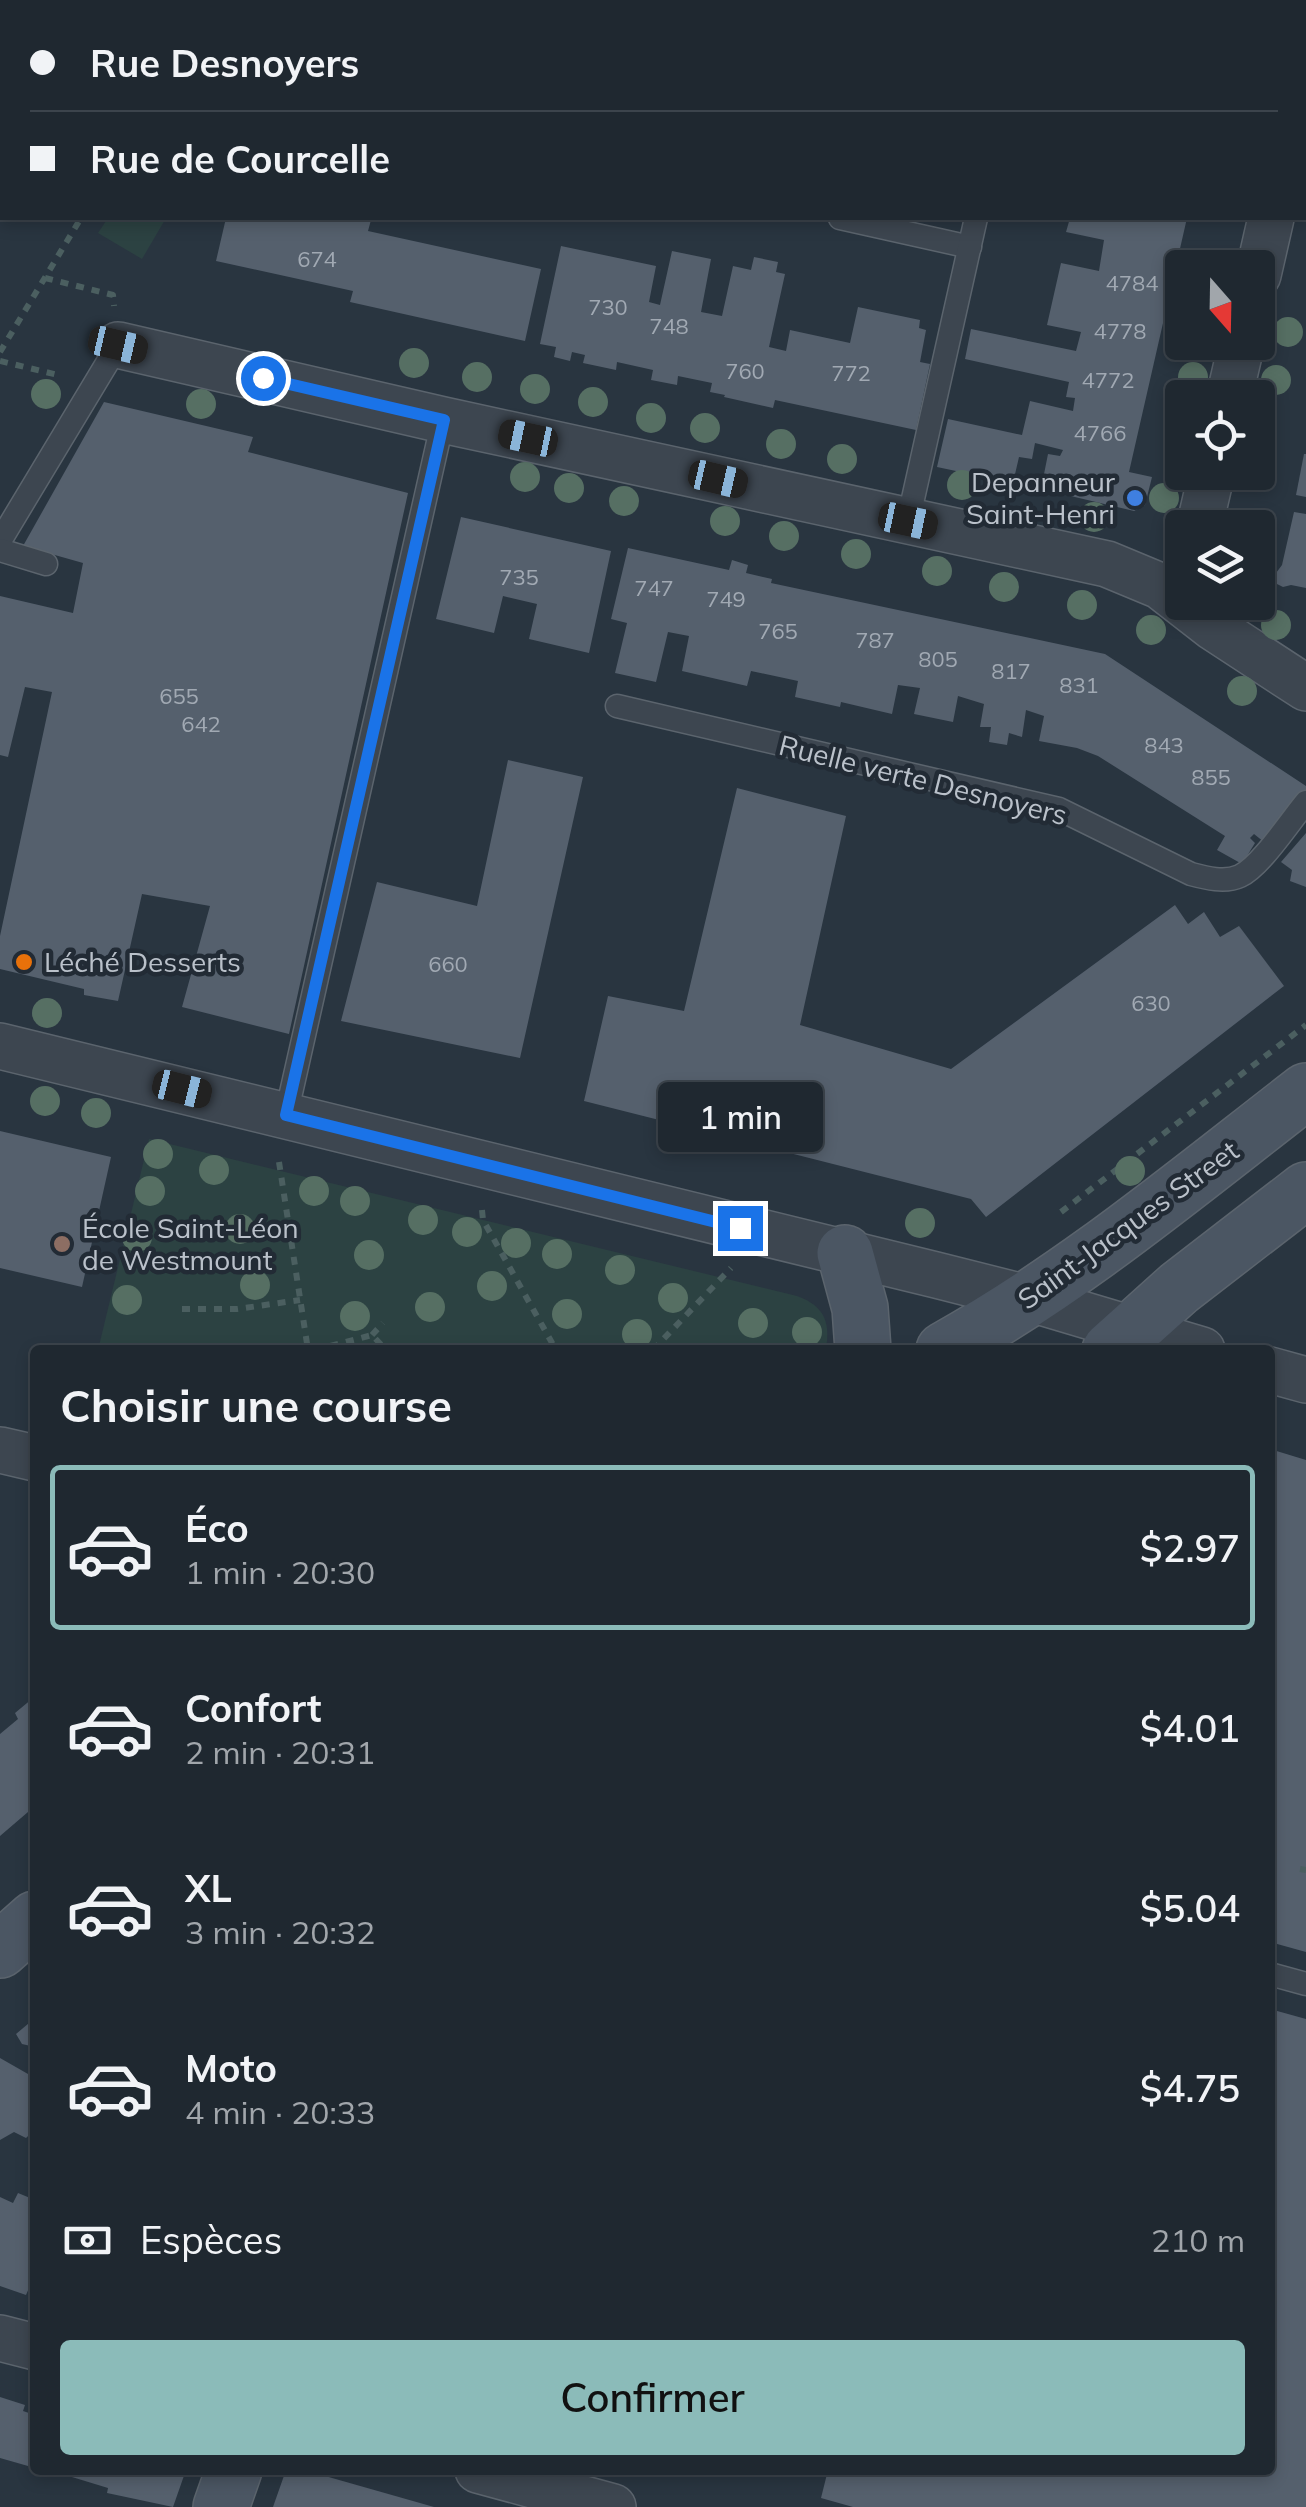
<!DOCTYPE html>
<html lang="fr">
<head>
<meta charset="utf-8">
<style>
	:root { --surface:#1f2830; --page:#273038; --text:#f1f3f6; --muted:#a1a6ab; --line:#3c444c; --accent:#8bbbb9 }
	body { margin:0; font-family:Mulish,sans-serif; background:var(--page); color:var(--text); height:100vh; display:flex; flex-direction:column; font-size:38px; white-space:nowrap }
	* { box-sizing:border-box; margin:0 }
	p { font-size:32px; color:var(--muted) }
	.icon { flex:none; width:55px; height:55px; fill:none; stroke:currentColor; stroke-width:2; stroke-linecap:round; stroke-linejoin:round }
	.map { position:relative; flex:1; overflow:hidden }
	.details { position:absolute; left:30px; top:1345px; width:1245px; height:1130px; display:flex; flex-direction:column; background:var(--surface); border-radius:10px; box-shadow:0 5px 15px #0003,0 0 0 2px var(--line) }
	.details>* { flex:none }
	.top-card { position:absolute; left:0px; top:0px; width:1308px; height:220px; box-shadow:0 5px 15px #0003,0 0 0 2px var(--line); display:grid; align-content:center; height:220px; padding:0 30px; background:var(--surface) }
	.needle { width:65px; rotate:160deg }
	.tools { position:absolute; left:1165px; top:250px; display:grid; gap:20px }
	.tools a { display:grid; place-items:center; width:110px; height:110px; border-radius:10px; background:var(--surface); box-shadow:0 5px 15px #0003,0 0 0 2px var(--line); font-size:50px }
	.end { position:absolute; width:45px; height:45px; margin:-22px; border:12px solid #1a73e8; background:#fff; box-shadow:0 0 0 5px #fff }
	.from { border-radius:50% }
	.bubble { position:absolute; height:70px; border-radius:10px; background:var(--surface); box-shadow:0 5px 15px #0003,0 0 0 2px var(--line); font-size:32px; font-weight:600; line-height:70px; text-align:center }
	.car { position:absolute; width:30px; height:60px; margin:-30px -15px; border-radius:12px; box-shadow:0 0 8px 2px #0007; background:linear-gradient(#222 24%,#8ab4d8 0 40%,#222 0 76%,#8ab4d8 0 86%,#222 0) }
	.top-card b { display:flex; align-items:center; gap:35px; height:95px; font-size:38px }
	.top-card b+b { border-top:2px solid var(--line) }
	.top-card i { width:25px; height:25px; background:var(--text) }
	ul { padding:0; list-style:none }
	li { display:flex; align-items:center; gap:30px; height:165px; margin:0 20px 15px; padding:0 10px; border:5px solid transparent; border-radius:10px }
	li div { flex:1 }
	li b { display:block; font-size:38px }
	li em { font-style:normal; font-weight:600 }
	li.selected { border-color:var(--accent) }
	li>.icon { width:90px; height:90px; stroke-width:1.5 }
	h2 { padding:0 30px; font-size:45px; line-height:120px }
	.pay { display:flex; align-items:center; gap:25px; height:110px; padding:0 30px; font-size:38px }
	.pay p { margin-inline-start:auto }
	.cta { display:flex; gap:20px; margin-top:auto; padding:20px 30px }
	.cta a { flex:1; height:115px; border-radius:10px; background:var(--accent); color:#111; font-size:40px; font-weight:600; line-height:115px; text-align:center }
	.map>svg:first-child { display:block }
</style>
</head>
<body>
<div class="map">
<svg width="1306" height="2507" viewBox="0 0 1306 2507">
	<rect width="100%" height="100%" fill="#293540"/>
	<g fill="#2c4242">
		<path d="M108,218H166L142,259L98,233Z"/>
		<path d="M149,1139L797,1296C822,1305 831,1320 826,1348L98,1350Z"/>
	</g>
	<g fill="#55606d">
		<path d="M226,218H362L371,220L368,231L541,269L525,341L350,302L353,291L216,261Z"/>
		<path d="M1070,218H1187L1129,472L1152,477L1145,505L1134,511L1041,489L1048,454L1060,456L1063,450L1035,443L1032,459L1019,457L1013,483L937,467L948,419L1022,435L1030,401L1073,411L1075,398L1066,397L1069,382L965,359L971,329L1076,351L1081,332L1047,325L1061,263L1099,271L1104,240L1066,232Z"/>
		<path d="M561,246L656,266L649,302L660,305L672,251L711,259L701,312L722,316L733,266L751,270L754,257L778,262L776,272L785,274L769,347L786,351L790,330L850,343L858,307L920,320L919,328L926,330L920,362L930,364L916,430L775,400L773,408L724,397L725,395L710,392L712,383L678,376L677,385L651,380L653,370L617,362L616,370L583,363L585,355L572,352L570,361L554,357L556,347L540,344Z"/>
		<path d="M104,402L253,437L248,452L408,493L289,1034L182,1007L210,906L142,894L118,1001L84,995V989L0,969V936L52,692L25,687L8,757L0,755V596L73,613L83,563L23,546Z"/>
		<path d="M1304,454H1306V497L1296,495Z"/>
		<path d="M1294,512L1306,514V588L1291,585L1283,587L1275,583L1273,577L1282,565Z"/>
		<path d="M461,517L611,551L589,653L529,639L537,604L503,596L494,633L436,619Z"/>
		<path d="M628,548L729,570L732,560L748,565L746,573L772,579L771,583L1105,654L1306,786V794L1264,842L1254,834L1250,838L1255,843L1242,864L1217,850L1225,836L1098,756L1077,748L1039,741L1044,716L1026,710L1022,737L1009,733L1007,745L989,742L991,727H980L984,704L958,696L953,722L914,714L920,688L898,685L892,714L841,702L840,707L795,697L798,681L751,671L747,686L682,671L689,636L668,632L656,682L615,673L627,623L611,619Z"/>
		<path d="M508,760L583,777L520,1058L341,1021L377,882L477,906Z"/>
		<path d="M737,788L846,816L800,1025L951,1069L1175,905L1188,924L1204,912L1220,937L1239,926L1284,986L986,1217L971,1199L584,1101L608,996L684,1011Z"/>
		<path d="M1306,833V887L1290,881L1292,870L1281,862Z"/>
		<path d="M0,1131L111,1157L82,1287L0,1268Z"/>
		<path d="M1270,1449L1306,1460V1952L1270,1942Z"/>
		<path d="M33,1698L35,1806L0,1836V1734L18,1719L15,1713Z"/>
		<path d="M1270,2009L1306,2019V2507H853L821,2498L828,2470H1270Z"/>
		<path d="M35,2018V2047L22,2044L16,2034Z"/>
		<path d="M0,2058L35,2078V2129L26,2138L14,2132L0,2140Z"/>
		<path d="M18,2193L35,2200V2274L26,2295L0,2286V2197L13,2203Z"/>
		<path d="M0,2397L25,2405L23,2411L35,2415V2468L0,2458Z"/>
		<path d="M49,2470H186L173,2507L107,2493L108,2488Z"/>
		<path d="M286,2470H304L434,2507H273Z"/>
	</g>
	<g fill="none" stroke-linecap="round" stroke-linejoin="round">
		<defs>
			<g id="service">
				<path d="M74,2L75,0"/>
				<path d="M1024,2L1025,0"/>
				<path d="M0,129L2,125"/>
				<path d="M840,218L970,247"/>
				<path d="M908,521L976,218"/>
				<path d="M0,541L118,345"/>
				<path d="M0,550L46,564"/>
				<path d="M617,706L1059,809L1191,874C1206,878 1225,883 1240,876C1261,866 1290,821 1306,802"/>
				<path d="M286,1115L443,420"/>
				<path d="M1270,1974L1306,1984"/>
			</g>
			<g id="minor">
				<path d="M1134,0L1145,2"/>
				<path d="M1305,70L1306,66"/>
				<path d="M1258,275L1271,218"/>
				<path d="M118,345L443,420L1107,564L1160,586L1214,628L1306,688"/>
				<path d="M1229,398L1242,342"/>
				<path d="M1199,528L1212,472"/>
				<path d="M0,1046L936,1275L1031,1299L1202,1350"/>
				<path d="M1270,1370L1306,1380"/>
				<path d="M0,1450L35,1458"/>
				<path d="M0,2338L35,2347"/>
				<path d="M478,2470L613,2507"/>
			</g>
			<g id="secondary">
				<path d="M845,1253L860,1308L863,1350"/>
				<path d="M944,1350C1075,1277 1188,1182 1306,1091"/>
				<path d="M1110,1350L1179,1288L1306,1190"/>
				<path d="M0,1950L35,1919"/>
				<path d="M221,2507L234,2470"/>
			</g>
		</defs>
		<use href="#service" stroke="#5b646d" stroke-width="25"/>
		<use href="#minor" stroke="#5b646d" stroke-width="48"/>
		<use href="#secondary" stroke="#5b646d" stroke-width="58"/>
		<g stroke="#4b5f60" stroke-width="6" stroke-dasharray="8 8" stroke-linecap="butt">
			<path d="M210,2L212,0"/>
			<path d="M45,278L113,295L114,306"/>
			<path d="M0,352L81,218"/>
			<path d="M0,361L62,376"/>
			<path d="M279,1162L308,1350"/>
			<path d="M482,1210L483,1220L556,1350"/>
			<path d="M1061,1212L1306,1025"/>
			<path d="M182,1309H237L300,1300"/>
			<path d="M372,1335L383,1323"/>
			<path d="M315,1350L372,1335L386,1350"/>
			<path d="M653,1350L731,1268"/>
			<path d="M1300,1869L1306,1870"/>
		</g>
		<use href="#service" stroke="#3d4650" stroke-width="22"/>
		<use href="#minor" stroke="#3d4650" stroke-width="45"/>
		<use href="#secondary" stroke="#4b5663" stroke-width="55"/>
	</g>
	<g fill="#566f63">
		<circle cx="1288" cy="332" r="15"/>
		<circle cx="414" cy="363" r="15"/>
		<circle cx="477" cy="377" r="15"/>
		<circle cx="1193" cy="377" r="15"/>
		<circle cx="1276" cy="380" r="15"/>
		<circle cx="535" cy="389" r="15"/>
		<circle cx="46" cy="394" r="15"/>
		<circle cx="593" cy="402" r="15"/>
		<circle cx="201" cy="404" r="15"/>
		<circle cx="651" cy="418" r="15"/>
		<circle cx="705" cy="428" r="15"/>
		<circle cx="781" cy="444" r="15"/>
		<circle cx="842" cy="459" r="15"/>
		<circle cx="525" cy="477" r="15"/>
		<circle cx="962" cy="485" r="15"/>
		<circle cx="569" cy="488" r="15"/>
		<circle cx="1164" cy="498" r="15"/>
		<circle cx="624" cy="501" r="15"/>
		<circle cx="1094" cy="517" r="15"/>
		<circle cx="725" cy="521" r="15"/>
		<circle cx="784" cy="536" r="15"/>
		<circle cx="856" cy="554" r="15"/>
		<circle cx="937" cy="571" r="15"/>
		<circle cx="1004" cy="587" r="15"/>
		<circle cx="1082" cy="605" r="15"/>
		<circle cx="1276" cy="625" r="15"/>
		<circle cx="1151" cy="630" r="15"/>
		<circle cx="1242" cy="691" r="15"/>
		<circle cx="47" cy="1013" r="15"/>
		<circle cx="45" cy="1101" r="15"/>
		<circle cx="96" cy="1113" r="15"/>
		<circle cx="158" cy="1154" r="15"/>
		<circle cx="214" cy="1170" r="15"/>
		<circle cx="1130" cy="1171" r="15"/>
		<circle cx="150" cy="1191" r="15"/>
		<circle cx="314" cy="1191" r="15"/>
		<circle cx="355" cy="1201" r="15"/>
		<circle cx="423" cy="1220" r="15"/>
		<circle cx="920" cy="1223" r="15"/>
		<circle cx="240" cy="1229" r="15"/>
		<circle cx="467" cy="1232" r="15"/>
		<circle cx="137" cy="1237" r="15"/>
		<circle cx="516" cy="1243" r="15"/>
		<circle cx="557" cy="1254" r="15"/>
		<circle cx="369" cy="1255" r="15"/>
		<circle cx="620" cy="1270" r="15"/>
		<circle cx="255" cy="1285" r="15"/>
		<circle cx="492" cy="1286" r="15"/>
		<circle cx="673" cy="1298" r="15"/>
		<circle cx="127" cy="1300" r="15"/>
		<circle cx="430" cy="1307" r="15"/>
		<circle cx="567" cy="1314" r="15"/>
		<circle cx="355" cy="1316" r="15"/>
		<circle cx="753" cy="1323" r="15"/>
		<circle cx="807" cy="1332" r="15"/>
		<circle cx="637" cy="1334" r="15"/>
	</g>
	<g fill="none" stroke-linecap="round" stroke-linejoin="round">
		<path stroke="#1a73e8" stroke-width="12" d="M263,378L444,420L286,1115L740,1228"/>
	</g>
	<circle fill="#3f7fe0" stroke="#222b35" stroke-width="4" cx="1135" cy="498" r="10"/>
	<circle fill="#e8710a" stroke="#222b35" stroke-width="4" cx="24" cy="962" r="10"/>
	<circle fill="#8d6e63" stroke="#222b35" stroke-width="4" cx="62" cy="1244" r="10"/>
	<g text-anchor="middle" stroke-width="9" stroke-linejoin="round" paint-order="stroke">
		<g font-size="22" fill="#a1a9b3">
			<text x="317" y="267">674</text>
			<text x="1132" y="291">4784</text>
			<text x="608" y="315">730</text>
			<text x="669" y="334">748</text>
			<text x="1120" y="339">4778</text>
			<text x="745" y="379">760</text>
			<text x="851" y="381">772</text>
			<text x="1108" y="388">4772</text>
			<text x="1100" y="441">4766</text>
			<text x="519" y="585">735</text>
			<text x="654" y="596">747</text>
			<text x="726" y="607">749</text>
			<text x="778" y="639">765</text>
			<text x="875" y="648">787</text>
			<text x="938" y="667">805</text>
			<text x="1011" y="679">817</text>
			<text x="1079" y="693">831</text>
			<text x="179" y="704">655</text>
			<text x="201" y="732">642</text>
			<text x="1164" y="753">843</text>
			<text x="1211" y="785">855</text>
			<text x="448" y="972">660</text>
			<text x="1151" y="1011">630</text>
		</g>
		<g font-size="28" fill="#bac1ca" stroke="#222b35" text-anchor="start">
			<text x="1115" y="492" text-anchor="end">Depanneur<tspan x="1115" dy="32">Saint-Henri</tspan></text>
			<text x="44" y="972">Léché Desserts</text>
			<text x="82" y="1238">École Saint-Léon<tspan x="82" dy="32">de Westmount</tspan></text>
		</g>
		<g font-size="28" fill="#bac1ca" stroke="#222b35">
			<text transform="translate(923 780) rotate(14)" y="10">Ruelle verte Desnoyers</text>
			<text transform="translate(1128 1225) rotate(-36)" y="10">Saint-Jacques Street</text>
		</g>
	</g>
</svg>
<div class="tools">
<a><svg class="needle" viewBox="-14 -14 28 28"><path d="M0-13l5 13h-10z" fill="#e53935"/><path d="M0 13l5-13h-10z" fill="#a1a6ab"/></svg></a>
<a><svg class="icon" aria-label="locate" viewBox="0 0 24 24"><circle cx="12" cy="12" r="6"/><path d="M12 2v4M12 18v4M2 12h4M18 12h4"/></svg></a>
<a><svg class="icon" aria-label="layers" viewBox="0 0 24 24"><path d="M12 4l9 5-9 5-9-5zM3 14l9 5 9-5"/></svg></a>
</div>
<i class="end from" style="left:263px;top:378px"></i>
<i class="end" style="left:740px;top:1228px"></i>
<div class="bubble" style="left:658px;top:1082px;width:165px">1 min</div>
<i class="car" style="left:118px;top:345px;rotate:103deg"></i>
<i class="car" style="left:528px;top:438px;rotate:282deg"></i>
<i class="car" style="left:718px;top:479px;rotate:103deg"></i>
<i class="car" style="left:908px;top:521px;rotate:102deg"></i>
<i class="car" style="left:182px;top:1089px;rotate:104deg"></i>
<div class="top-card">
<b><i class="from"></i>Rue Desnoyers</b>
<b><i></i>Rue de Courcelle</b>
</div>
<section class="details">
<h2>Choisir une course</h2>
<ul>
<li class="selected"><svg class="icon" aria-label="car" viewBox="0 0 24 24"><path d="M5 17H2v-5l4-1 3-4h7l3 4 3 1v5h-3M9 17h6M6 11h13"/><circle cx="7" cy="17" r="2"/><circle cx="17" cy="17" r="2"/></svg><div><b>Éco</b><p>1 min · 20:30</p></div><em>$2.97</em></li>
<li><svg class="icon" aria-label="car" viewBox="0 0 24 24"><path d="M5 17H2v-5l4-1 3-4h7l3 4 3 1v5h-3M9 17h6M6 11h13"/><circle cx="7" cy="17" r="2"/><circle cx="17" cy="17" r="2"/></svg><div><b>Confort</b><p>2 min · 20:31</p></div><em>$4.01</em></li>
<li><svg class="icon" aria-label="car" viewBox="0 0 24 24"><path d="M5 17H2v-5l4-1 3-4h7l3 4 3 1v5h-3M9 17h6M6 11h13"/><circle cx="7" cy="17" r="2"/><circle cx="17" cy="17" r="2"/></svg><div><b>XL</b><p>3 min · 20:32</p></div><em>$5.04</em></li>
<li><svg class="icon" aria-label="car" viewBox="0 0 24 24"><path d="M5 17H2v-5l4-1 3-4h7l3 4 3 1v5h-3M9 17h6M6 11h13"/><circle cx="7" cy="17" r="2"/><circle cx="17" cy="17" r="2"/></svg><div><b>Moto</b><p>4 min · 20:33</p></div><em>$4.75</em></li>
</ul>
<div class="pay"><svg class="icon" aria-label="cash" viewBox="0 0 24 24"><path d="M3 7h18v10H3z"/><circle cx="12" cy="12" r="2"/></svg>Espèces<p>210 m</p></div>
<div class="cta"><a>Confirmer</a></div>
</section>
</div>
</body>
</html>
